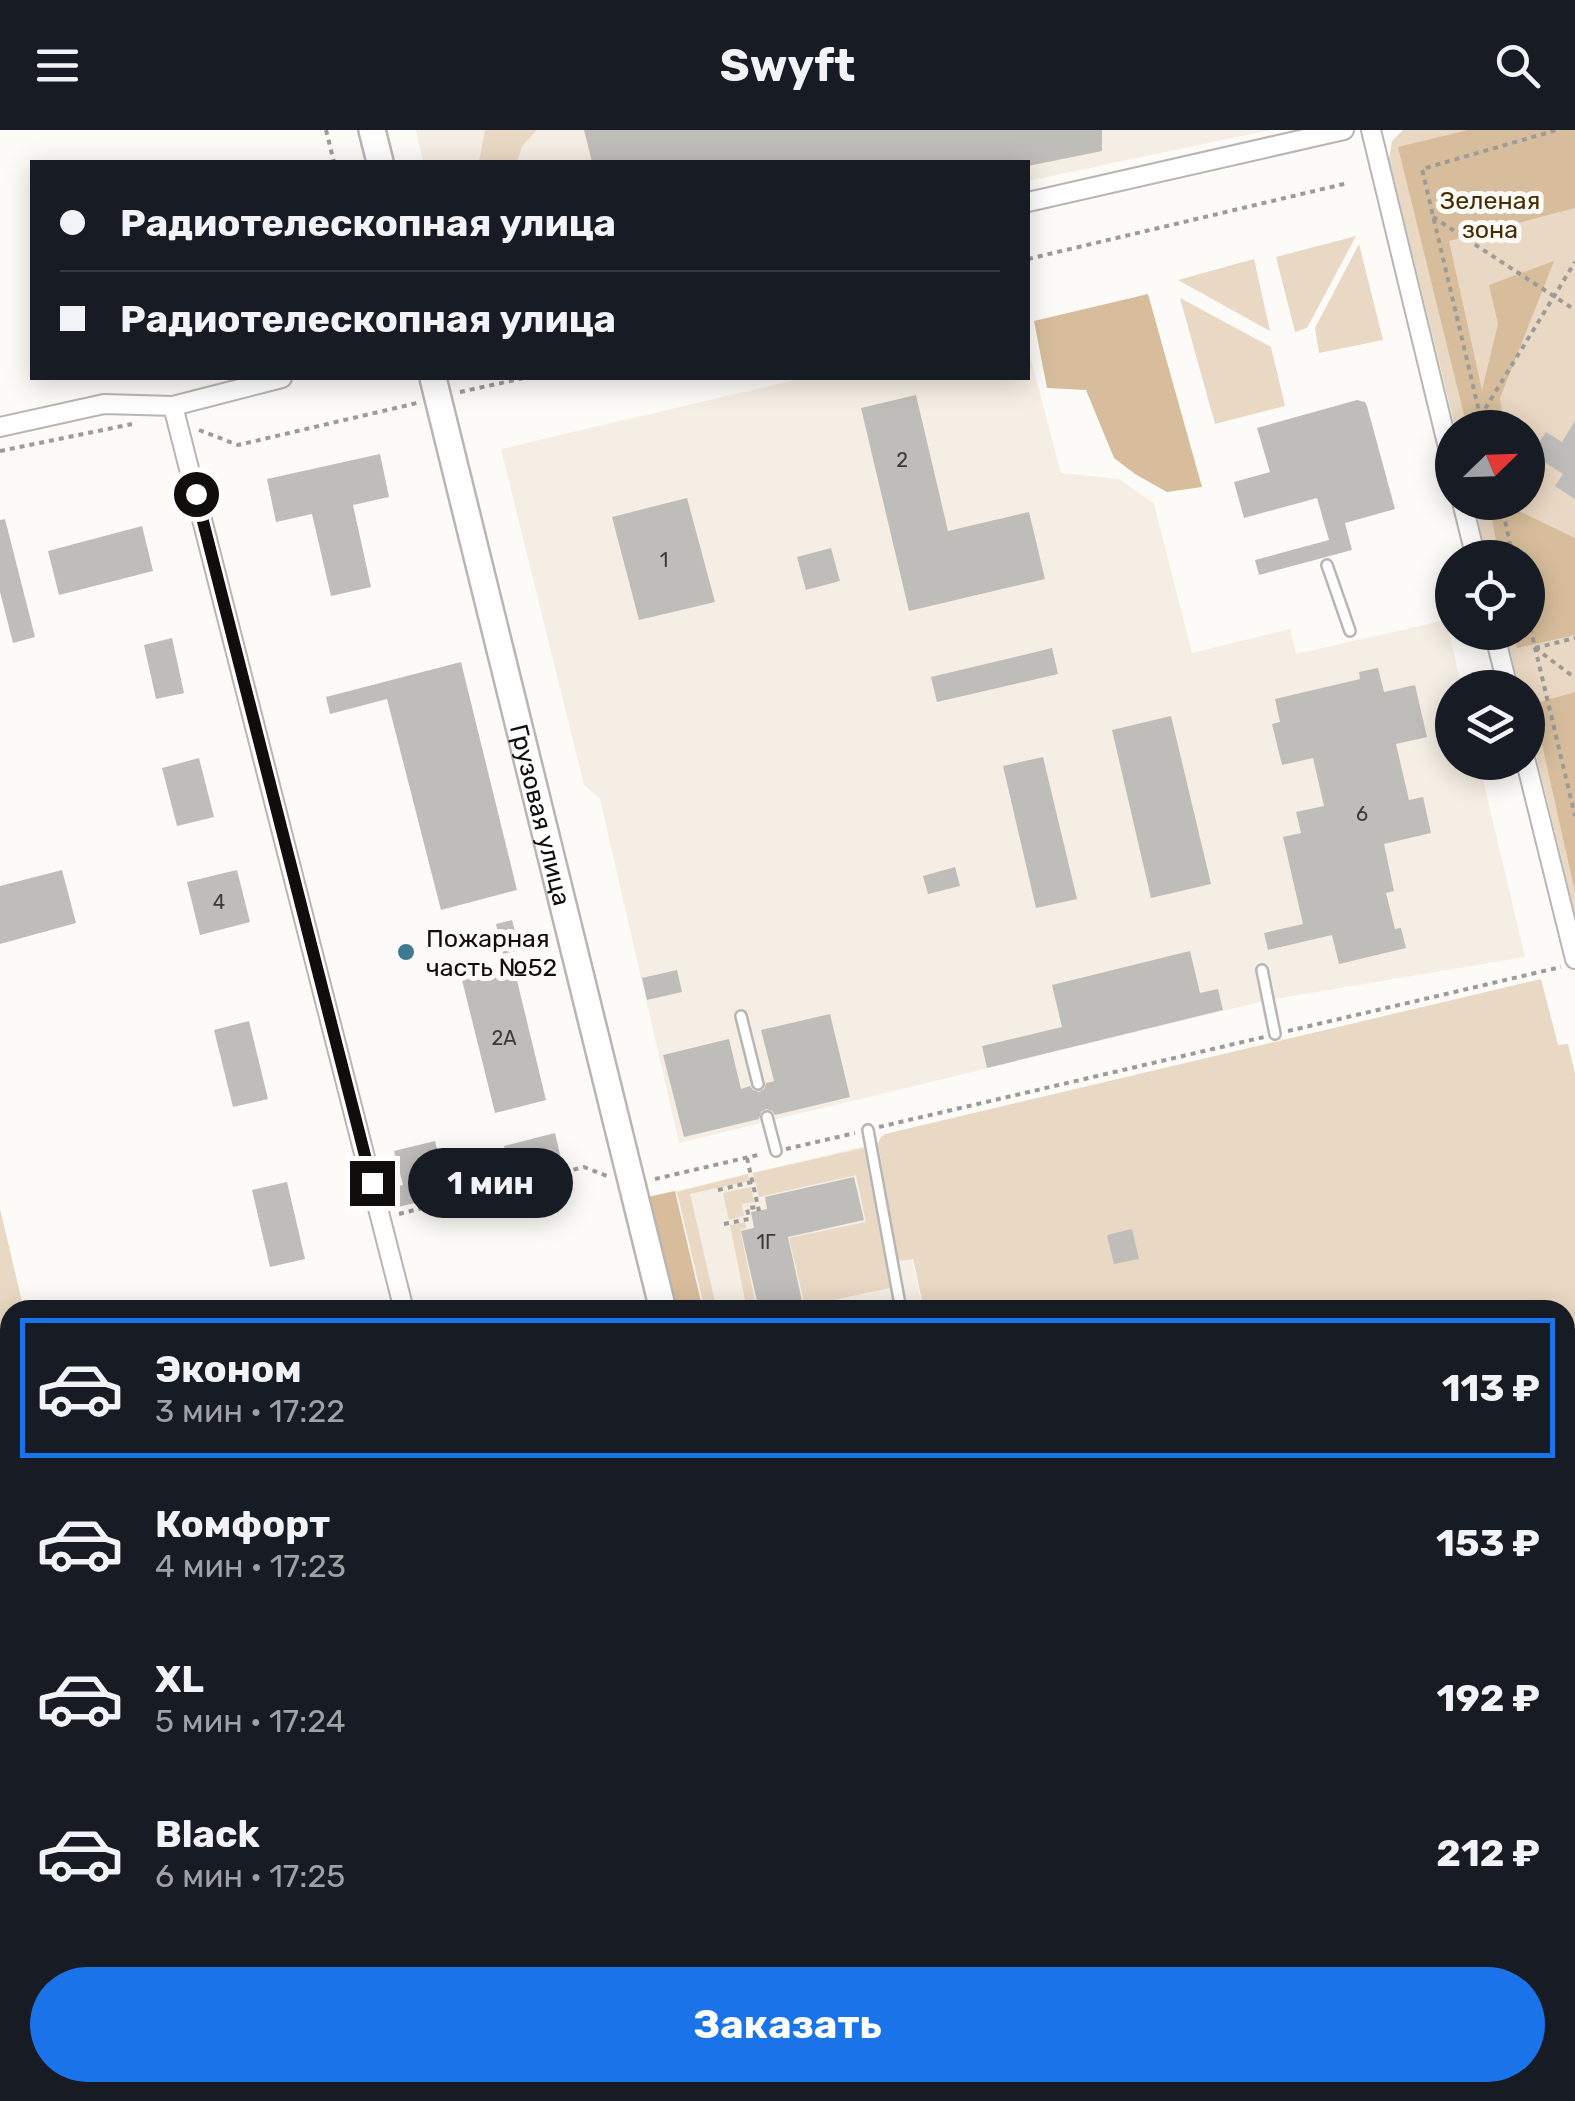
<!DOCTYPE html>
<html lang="ru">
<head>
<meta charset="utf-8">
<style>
	:root { --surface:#171b24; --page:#20242c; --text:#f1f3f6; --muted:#9ea1a6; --line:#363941; --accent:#1a73e8 }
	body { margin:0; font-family:Rubik,sans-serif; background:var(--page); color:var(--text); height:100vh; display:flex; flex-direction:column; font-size:38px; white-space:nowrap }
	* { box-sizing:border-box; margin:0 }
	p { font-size:32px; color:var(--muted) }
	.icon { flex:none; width:55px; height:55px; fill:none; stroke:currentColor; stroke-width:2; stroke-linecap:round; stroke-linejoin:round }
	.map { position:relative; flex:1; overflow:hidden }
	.side { position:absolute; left:0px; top:1170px; width:1575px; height:802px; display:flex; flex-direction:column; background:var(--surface); border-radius:30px 30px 0 0; box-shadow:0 5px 25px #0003 }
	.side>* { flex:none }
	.guide { position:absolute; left:30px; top:30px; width:1000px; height:220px; border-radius:0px; box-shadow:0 5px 25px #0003; display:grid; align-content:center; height:220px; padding:0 30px; background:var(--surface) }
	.needle { width:65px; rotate:67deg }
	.fabs { position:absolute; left:1435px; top:280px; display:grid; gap:20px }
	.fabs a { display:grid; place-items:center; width:110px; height:110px; border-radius:50%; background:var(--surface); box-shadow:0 5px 25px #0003; font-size:50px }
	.end { position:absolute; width:45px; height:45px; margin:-22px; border:12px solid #0f0e0d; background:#fff; box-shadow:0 0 0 5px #fff }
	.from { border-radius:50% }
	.bubble { position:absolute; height:70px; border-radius:35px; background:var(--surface); box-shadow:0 5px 25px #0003; font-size:32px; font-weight:700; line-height:70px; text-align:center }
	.guide b { display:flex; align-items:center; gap:35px; height:95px; font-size:38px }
	.guide b+b { border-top:2px solid var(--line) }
	.guide i { width:25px; height:25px; background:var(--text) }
	ul { padding:18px 0 0; list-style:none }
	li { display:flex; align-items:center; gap:30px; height:140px; margin:0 20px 15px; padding:0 10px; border:5px solid transparent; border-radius:0px }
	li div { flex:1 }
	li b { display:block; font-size:38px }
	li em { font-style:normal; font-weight:700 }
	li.selected { border-color:var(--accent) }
	li>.icon { width:90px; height:90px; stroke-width:1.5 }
	.button { display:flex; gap:20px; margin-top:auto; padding:20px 30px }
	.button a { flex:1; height:115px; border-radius:60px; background:var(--accent); color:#fff; font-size:40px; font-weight:700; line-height:115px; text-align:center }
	header { display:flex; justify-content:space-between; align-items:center; height:130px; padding:0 30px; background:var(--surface); font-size:45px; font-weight:700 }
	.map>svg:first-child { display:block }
</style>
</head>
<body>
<header><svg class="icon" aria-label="menu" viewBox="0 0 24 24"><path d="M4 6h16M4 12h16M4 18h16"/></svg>Swyft<svg class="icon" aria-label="search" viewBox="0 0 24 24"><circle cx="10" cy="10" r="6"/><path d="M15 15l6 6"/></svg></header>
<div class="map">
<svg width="1575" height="1971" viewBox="0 0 1575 1971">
	<rect width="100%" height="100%" fill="#fdfbf7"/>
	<g fill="#f5eee4">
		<path d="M416,0H1270L1028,51V32H423Z"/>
		<path d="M1028,219L1061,343L1119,349L1154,374L1192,523L1290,499L1296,524L1446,490L1462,557L1452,558V632L1479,633L1525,827L1268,870L679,1013L600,669L584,655L501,319L803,248H1028Z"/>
		<path d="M886,1011L923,1180H704L676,1061Z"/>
		<path d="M1208,1963H1336L1338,1971H1210Z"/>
	</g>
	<g fill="#e9d8c3">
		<path d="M485,0H537L522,16L517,32H479Z"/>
		<path d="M1403,0H1575V784L1528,592V558L1519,557L1506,503L1528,502V428L1487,427L1474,373L1528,372V298L1455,297L1389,29L1392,11Z"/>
		<path d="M1356,106L1307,198L1295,202L1276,127Z"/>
		<path d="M1359,114L1383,210L1319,223L1315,198Z"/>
		<path d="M1254,129L1270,201L1178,150Z"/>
		<path d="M1180,168L1271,217L1285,276L1215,294Z"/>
		<path d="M1541,849L1558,915L1568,914L1575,944V1577L1565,1575V1180H924L913,1129L898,1131L878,1013L881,1007L885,1004Z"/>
		<path d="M864,1018L890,1158L805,1176L789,1108L866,1092L856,1045L759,1067L753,1043Z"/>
		<path d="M748,1044L749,1051L690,1064L717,1180H705L677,1062Z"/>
		<path d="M751,1057L754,1072L742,1074L744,1086L729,1090L723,1063Z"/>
		<path d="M0,1079L24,1180H10V1962L428,1963L390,1971H0Z"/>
		<path d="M745,1092L746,1098L740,1100L757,1180H747L730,1095Z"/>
	</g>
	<g fill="#d7bd9b">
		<path d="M1468,0H1575V78L1449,111L1482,260L1498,194L1489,155L1554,131L1500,268L1504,297H1467L1398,17Z"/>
		<path d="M1148,164L1202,357L1167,362L1135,344L1114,328L1086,260L1047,258L1034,191Z"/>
		<path d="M1489,373H1502L1575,408V505L1517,518L1514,503L1528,502V428L1499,427Z"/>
		<path d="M1575,562V762L1533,574Z"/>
		<path d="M675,1061L703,1180H672L643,1068Z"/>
	</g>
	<g fill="#bfbdba">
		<path d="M584,0H1102V21L1028,36V32H592Z"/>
		<path d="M916,265L948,401L1029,382L1045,449L909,481L861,278Z"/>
		<path d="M1357,270L1365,272L1367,276L1395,379L1345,393L1352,420L1259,445L1255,430L1329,410L1317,368L1244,388L1234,352L1270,342L1257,298Z"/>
		<path d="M1575,291V369L1555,356L1563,344L1532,324L1546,302L1562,312Z"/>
		<path d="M380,324L389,367L353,375L371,457L331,466L312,384L276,392L267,349Z"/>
		<path d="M687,368L715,472L639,490L612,387Z"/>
		<path d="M5,389L35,507L13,513L0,462V390Z"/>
		<path d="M142,396L153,441L59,465L48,421Z"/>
		<path d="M831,418L840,451L806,460L797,427Z"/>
		<path d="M172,508L184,563L156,569L144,515Z"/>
		<path d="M1052,518L1058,544L937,572L931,547Z"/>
		<path d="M461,532L517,760L441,780L387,569L330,584L326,567Z"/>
		<path d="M1378,538L1384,562L1415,555L1427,607L1396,614L1409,670L1423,667L1431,703L1384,714L1394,761L1386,763L1395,799L1401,798L1406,818L1339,834L1332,805L1268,820L1264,803L1303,794L1283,707L1301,703L1296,682L1324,676L1313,628L1282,635L1272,594L1280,592L1275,569L1360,549L1359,542Z"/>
		<path d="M1171,586L1211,754L1151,768L1112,600Z"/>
		<path d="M1043,627L1077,769L1036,778L1003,636Z"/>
		<path d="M199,628L214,687L177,696L162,638Z"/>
		<path d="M955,737L960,756L928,764L923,746Z"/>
		<path d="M62,740L76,793L0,814V756Z"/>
		<path d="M237,740L250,792L200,805L187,752Z"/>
		<path d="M512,790L520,820L503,824L496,794Z"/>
		<path d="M1190,821L1200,863L1218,859L1223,880L987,938L982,916L1062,897L1052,855Z"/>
		<path d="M513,834L546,970L495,983L461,846Z"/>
		<path d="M677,840L682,862L647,870L642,848Z"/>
		<path d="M830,884L850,967L775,985L772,981L766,979L761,982L759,989L684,1007L663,925L729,909L741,959L750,956L753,960L759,962L764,959L766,953L774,951L761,900Z"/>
		<path d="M249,891L268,969L233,977L214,900Z"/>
		<path d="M555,1003L563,1038L513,1051L504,1016Z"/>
		<path d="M435,1011L448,1065L398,1077L393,1057L403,1055L394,1021Z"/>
		<path d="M854,1047L864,1090L788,1107L802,1171L792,1173L795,1180H759L741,1101L754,1098L751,1082L767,1079L765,1067Z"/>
		<path d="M287,1052L305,1129L270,1137L252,1060Z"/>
		<path d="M1132,1099L1139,1129L1114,1134L1107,1105Z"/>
	</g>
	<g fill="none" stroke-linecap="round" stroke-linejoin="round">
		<defs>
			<g id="lane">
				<path d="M1327,435L1350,501"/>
				<path d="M1262,840L1275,904"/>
				<path d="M741,886L758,954"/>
				<path d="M767,987L776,1021"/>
				<path d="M868,1000L901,1180"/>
			</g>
			<g id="street">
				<path d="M1371,0L1452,334"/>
				<path d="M1028,72L1344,0"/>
				<path d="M173,276L404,1180"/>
				<path d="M0,297L104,274L173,276L282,248"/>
				<path d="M1462,372L1476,428"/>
				<path d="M1494,502L1508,558"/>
				<path d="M1526,632L1575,829"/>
				<path d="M1411,1971L1416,1962"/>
			</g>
			<g id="secondary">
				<path d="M372,0L380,32"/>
				<path id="s1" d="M433,248L663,1180"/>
				<path d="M1565,1590L1575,1592"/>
			</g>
		</defs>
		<use href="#lane" stroke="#b8b5b3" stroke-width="14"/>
		<use href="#street" stroke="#b8b5b3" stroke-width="22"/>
		<use href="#secondary" stroke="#b8b5b3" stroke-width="30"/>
		<g stroke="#9d9b98" stroke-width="4" stroke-dasharray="5 5" stroke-linecap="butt">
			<path d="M326,0L334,32"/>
			<path d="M1433,87L1575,180"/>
			<path d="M1028,129L1348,53"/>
			<path d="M460,262L524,248"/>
			<path d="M1480,287L1575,132"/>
			<path d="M1483,298L1422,39L1557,0"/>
			<path d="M199,300L238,315L417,273"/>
			<path d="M0,321L132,294"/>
			<path d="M1501,372L1513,428"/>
			<path d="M1528,488L1575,686"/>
			<path d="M1535,518L1575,548"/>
			<path d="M1535,518L1575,508"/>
			<path d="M1288,901L1561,837"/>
			<path d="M879,997L1264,907"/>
			<path d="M786,1019L855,1003"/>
			<path d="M747,1028L759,1081"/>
			<path d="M655,1049L762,1024"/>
			<path d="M718,1060L752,1052"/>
			<path d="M399,1084L584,1037L607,1046"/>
			<path d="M724,1094L749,1089L747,1078L757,1077"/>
			<path d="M0,1379L10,1376"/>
			<path d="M1565,1630L1575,1633"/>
			<path d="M1565,1904L1575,1886"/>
			<path d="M1355,1962L1357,1971"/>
			<path d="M460,1971L498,1962"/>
			<path d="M565,1971L571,1962"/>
			<path d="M1527,1971L1531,1962"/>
		</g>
		<use href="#lane" stroke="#fff" stroke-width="9"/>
		<use href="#street" stroke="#fff" stroke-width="18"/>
		<use href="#secondary" stroke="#fff" stroke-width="25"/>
	</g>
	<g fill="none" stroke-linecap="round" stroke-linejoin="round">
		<path stroke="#0f0e0d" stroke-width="12" d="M196,364L372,1053"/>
	</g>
	<circle fill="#3e7b91" stroke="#fdfbf7" stroke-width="4" cx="406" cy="822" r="10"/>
	<g text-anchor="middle" stroke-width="10" stroke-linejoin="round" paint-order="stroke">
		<g font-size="20" fill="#3b3a38">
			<text x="902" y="337">2</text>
			<text x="664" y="437">1</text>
			<text x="1362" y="691">6</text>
			<text x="219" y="779">4</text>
			<text x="504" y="915">2А</text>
			<text x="766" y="1119">1Г</text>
		</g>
		<g font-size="25" fill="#472c00" stroke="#fdfbf7">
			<text x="1490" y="79">Зеленая<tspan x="1490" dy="29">зона</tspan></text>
		</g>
		<g font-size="25" fill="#0f0e0d" stroke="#fdfbf7">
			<text dy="9" stroke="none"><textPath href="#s1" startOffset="450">Грузовая улица</textPath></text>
		</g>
		<g font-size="25" fill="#0f0e0d" stroke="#fdfbf7" text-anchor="start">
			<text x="426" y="817">Пожарная<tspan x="426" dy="29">часть №52</tspan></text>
		</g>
	</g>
</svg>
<div class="fabs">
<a><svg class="needle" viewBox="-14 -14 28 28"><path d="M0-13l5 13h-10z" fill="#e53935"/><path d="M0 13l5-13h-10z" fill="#9ea1a6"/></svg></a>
<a><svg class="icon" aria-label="locate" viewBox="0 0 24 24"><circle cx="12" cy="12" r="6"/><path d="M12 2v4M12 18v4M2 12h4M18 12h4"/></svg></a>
<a><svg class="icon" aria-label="layers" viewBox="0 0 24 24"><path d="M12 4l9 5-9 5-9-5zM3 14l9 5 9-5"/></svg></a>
</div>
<i class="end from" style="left:196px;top:364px"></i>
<i class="end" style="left:372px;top:1053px"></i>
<div class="bubble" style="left:408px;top:1018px;width:165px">1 мин</div>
<div class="guide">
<b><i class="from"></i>Радиотелескопная улица</b>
<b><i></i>Радиотелескопная улица</b>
</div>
<section class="side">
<ul>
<li class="selected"><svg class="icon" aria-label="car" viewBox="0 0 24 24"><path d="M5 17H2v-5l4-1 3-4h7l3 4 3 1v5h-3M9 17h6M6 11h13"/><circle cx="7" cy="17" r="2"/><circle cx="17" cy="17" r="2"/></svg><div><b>Эконом</b><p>3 мин · 17:22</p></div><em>113 ₽</em></li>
<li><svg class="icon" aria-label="car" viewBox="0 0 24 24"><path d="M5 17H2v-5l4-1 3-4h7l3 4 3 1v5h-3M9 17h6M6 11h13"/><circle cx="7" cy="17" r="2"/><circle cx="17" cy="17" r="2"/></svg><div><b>Комфорт</b><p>4 мин · 17:23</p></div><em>153 ₽</em></li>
<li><svg class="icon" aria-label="car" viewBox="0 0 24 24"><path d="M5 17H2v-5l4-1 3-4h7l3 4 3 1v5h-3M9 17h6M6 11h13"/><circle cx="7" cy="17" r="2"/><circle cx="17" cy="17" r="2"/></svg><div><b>XL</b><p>5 мин · 17:24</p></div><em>192 ₽</em></li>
<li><svg class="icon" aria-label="car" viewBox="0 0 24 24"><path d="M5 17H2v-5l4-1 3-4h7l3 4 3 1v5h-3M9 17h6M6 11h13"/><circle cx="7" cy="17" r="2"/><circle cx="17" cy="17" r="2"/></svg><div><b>Black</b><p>6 мин · 17:25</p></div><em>212 ₽</em></li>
</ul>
<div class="button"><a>Заказать</a></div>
</section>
</div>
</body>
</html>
